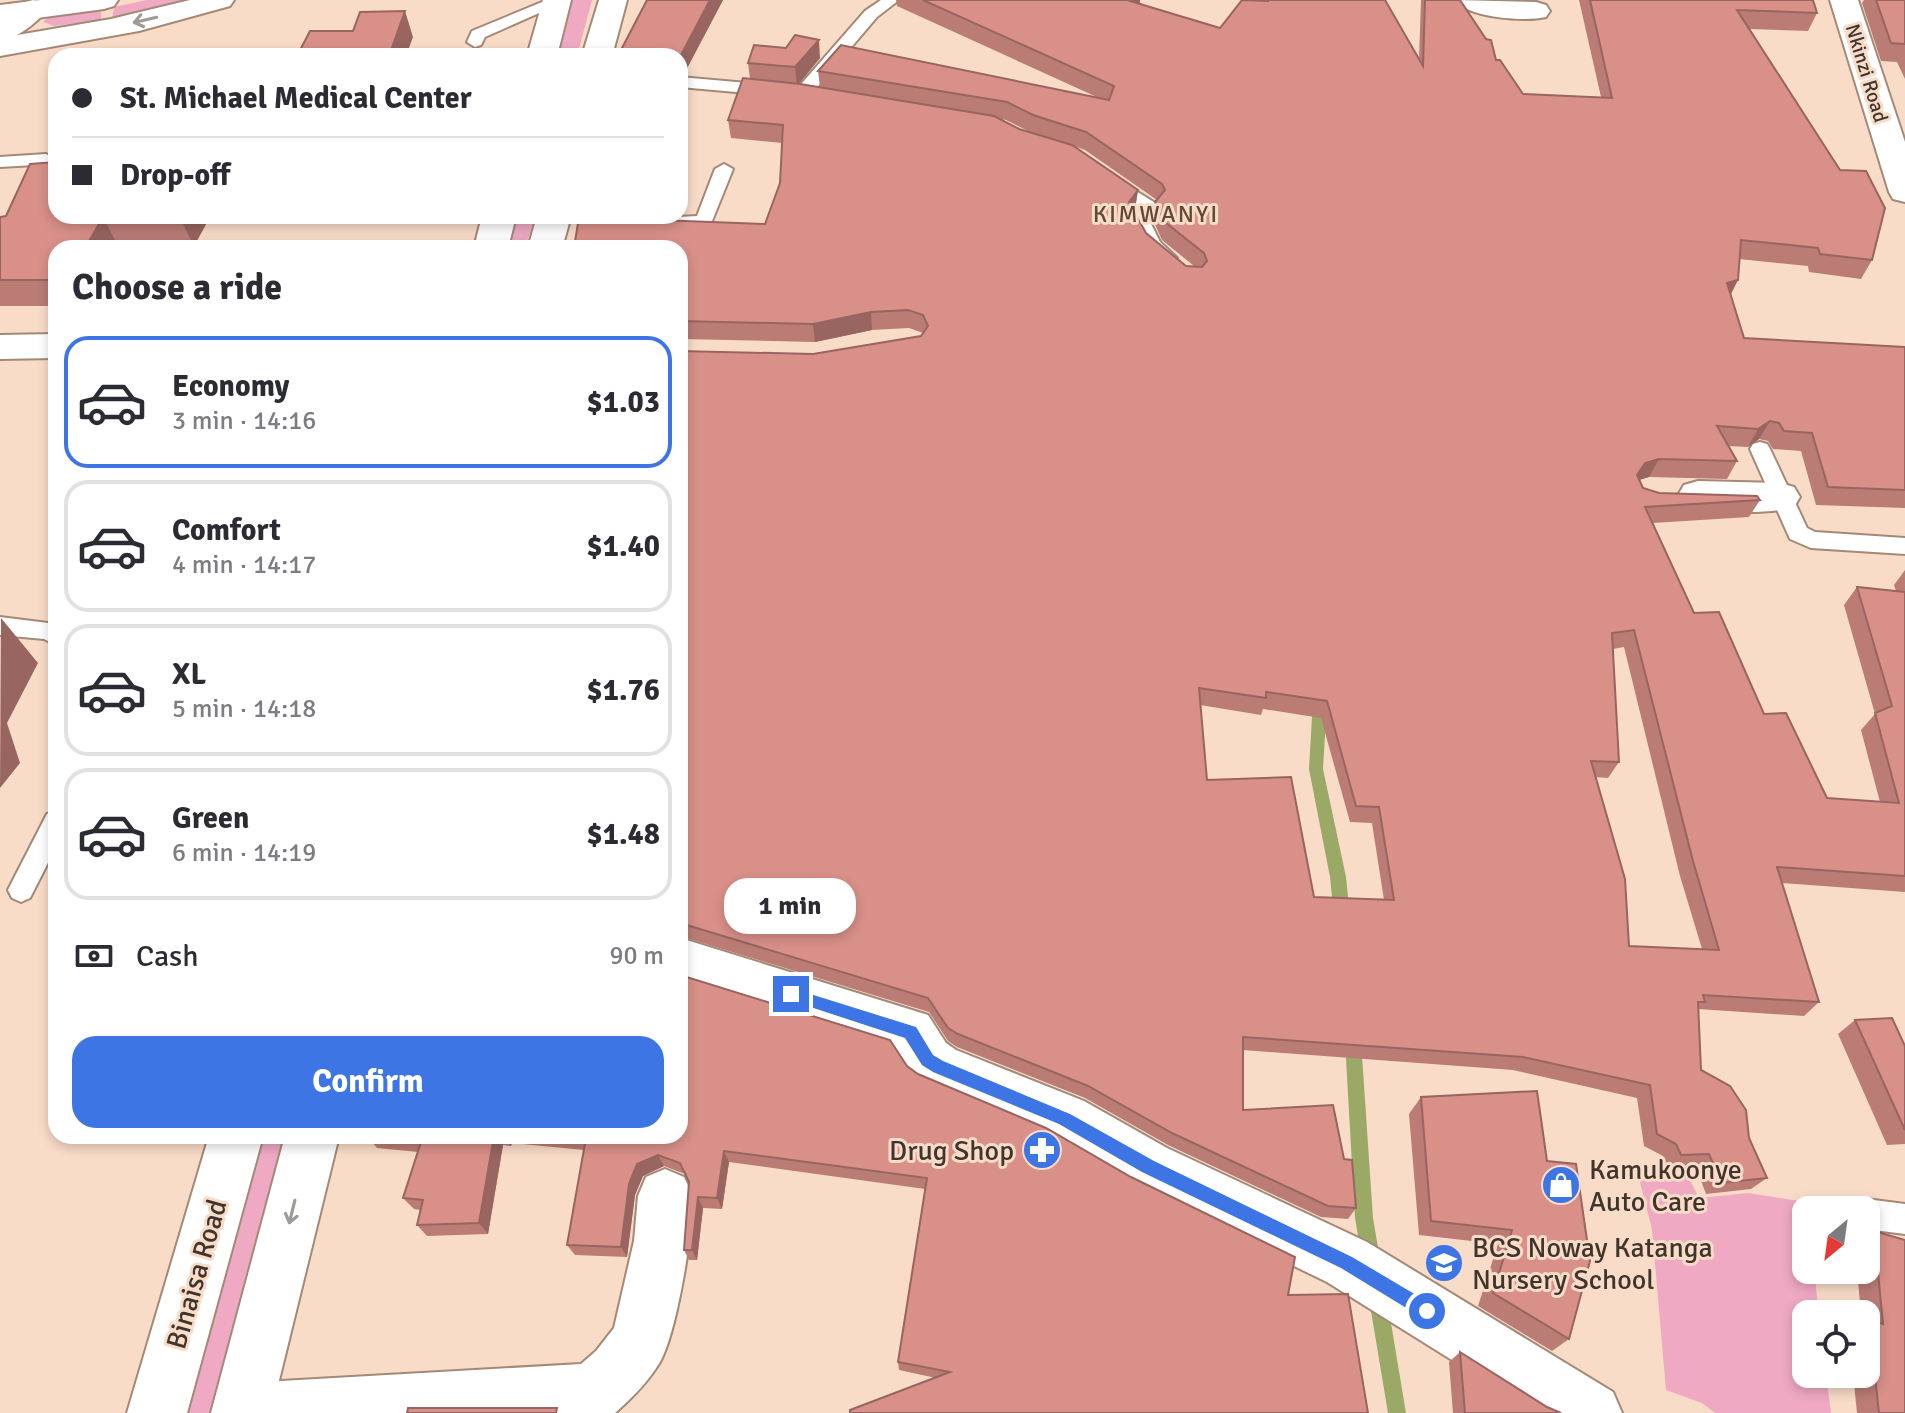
<!DOCTYPE html>
<html lang="en">
<head>
<meta charset="utf-8">
<style>
	:root { --surface:#fff; --page:#f2f2f3; --text:#2b2b33; --muted:#7c7c81; --line:#e1e1e2; --accent:#3e75e5 }
	body { margin:0; font-family:Signika,sans-serif; background:var(--page); color:var(--text); height:100vh; display:flex; flex-direction:column; font-size:30px; white-space:nowrap }
	* { box-sizing:border-box; margin:0 }
	p { font-size:26px; color:var(--muted) }
	.icon { flex:none; width:44px; height:44px; fill:none; stroke:currentColor; stroke-width:2; stroke-linecap:round; stroke-linejoin:round }
	.map { position:relative; flex:1; overflow:hidden }
	.panel { position:absolute; left:48px; top:240px; width:640px; height:904px; display:flex; flex-direction:column; background:var(--surface); border-radius:24px; box-shadow:0 4px 12px #0003 }
	.panel>* { flex:none }
	.banner { position:absolute; left:48px; top:48px; width:640px; height:176px; border-radius:24px; box-shadow:0 4px 12px #0003; display:grid; align-content:center; height:176px; padding:0 24px; background:var(--surface) }
	.needle { width:52px; rotate:209deg }
	.tools { position:absolute; left:1792px; top:1196px; display:grid; gap:16px }
	.tools a { display:grid; place-items:center; width:88px; height:88px; border-radius:16px; background:var(--surface); box-shadow:0 4px 12px #0003; font-size:40px }
	.end { position:absolute; width:36px; height:36px; margin:-18px; border:10px solid #3e75e5; background:#fff; box-shadow:0 0 0 4px #fff }
	.from { border-radius:50% }
	.bubble { position:absolute; height:56px; border-radius:24px; background:var(--surface); box-shadow:0 4px 12px #0003; font-size:26px; font-weight:700; line-height:56px; text-align:center }
	.banner b { display:flex; align-items:center; gap:28px; height:76px; font-size:30px }
	.banner b+b { border-top:2px solid var(--line) }
	.banner i { width:20px; height:20px; background:var(--text) }
	ul { padding:0; list-style:none }
	li { display:flex; align-items:center; gap:24px; height:132px; margin:0 16px 12px; padding:0 8px; border:4px solid var(--line); border-radius:24px }
	li div { flex:1 }
	li b { display:block; font-size:30px }
	li em { font-style:normal; font-weight:700 }
	li.selected { border-color:var(--accent) }
	li>.icon { width:72px; height:72px; stroke-width:1.5 }
	h2 { padding:0 24px; font-size:36px; line-height:96px }
	.pay { display:flex; align-items:center; gap:20px; height:88px; padding:0 24px; font-size:30px }
	.pay p { margin-inline-start:auto }
	.cta { display:flex; gap:16px; margin-top:auto; padding:16px 24px }
	.cta a { flex:1; height:92px; border-radius:24px; background:var(--accent); color:#fff; font-size:32px; font-weight:700; line-height:92px; text-align:center }
	.map>svg:first-child { display:block }
</style>
</head>
<body>
<div class="map">
<svg width="1905" height="1413" viewBox="0 0 1905 1413">
	<rect width="100%" height="100%" fill="#f9dcc8"/>
	<g fill="#efa9c3">
		<path d="M147,0H192L112,20L114,7Z"/>
		<path d="M571,0H592L577,56H555Z"/>
		<path d="M101,8V20L54,26L43,22L53,13Z"/>
		<path d="M514,216H535L525,248H505Z"/>
		<path d="M256,1136H289L214,1413H178Z"/>
		<path d="M1687,1174L1699,1198L1748,1193L1806,1202V1270H1814L1819,1314H1806V1374H1826L1831,1413H1715L1702,1403L1666,1390L1652,1229L1638,1175Z"/>
	</g>
	<g fill="none" stroke-linecap="round" stroke-linejoin="round">
		<g fill="#9ba966" fill-rule="evenodd">
			<path d="M1320,694L1325,696L1327,700L1323,769L1346,877L1350,916L1347,921L1342,923L1337,921L1334,916L1330,877L1309,769L1313,700L1315,696Z"/>
			<path d="M1353,1033L1359,1036L1361,1041L1373,1218L1380,1259L1377,1265L1371,1268L1365,1265L1362,1259L1355,1218L1345,1041L1347,1036Z"/>
			<path d="M1378,1290L1384,1293L1387,1299L1406,1413H1388L1369,1299L1372,1293Z"/>
		</g>
		<defs>
			<g id="service">
				<path d="M547,0L564,2L485,37L481,45L475,47L467,42L472,31Z"/>
				<path d="M881,0H899L877,17L808,98H796L794,94L796,90L865,11Z"/>
				<path d="M680,77L769,85L777,90L769,95L680,87Z"/>
				<path d="M46,154L55,159L40,193L37,197H25L22,193L35,165L0,167V157Z"/>
				<path d="M724,164L733,169L710,226H660L657,222L660,218L697,216L715,169Z"/>
				<path d="M1110,175L1157,204L1160,208L1149,220L1160,242L1177,258L1175,262H1161L1146,249L1130,219L1140,209L1104,184L1101,180L1104,176Z"/>
				<path d="M1760,442L1767,444L1770,449L1807,528L1815,532L1905,538V554L1811,548L1790,539L1750,449L1753,444Z"/>
				<path d="M0,617L56,624V645L44,639L0,635Z"/>
				<path d="M56,811V847L30,898L21,902L12,898L8,890L12,882L47,814Z"/>
				<path d="M1866,1199L1905,1204V1234L1866,1229V1210H1853L1855,1203Z"/>
			</g>
			<g id="minor">
				<path d="M33,0L43,3L47,9C38,23 16,38 0,42V19L23,3Z"/>
				<path d="M1455,0L1536,2L1546,5L1550,11L1546,17C1526,22 1467,18 1455,0Z"/>
				<path d="M1830,0H1858L1905,142V202L1893,199L1889,192Z"/>
				<path d="M56,334V358L0,359V335Z"/>
				<path d="M1698,481L1780,483L1794,487L1800,497L1794,507C1767,515 1711,513 1684,505L1678,495L1684,485Z"/>
				<path d="M680,938L928,1015L946,1043L956,1050L1084,1101L1167,1148L1367,1242L1613,1392L1622,1413H1537L1327,1282L1129,1186L1046,1137L920,1084L910,1077L893,1051L680,984Z"/>
				<path d="M665,1169L684,1177C687,1184 692,1192 692,1200C693,1234 676,1334 660,1362C648,1382 632,1398 615,1413H215L224,1392L245,1383L581,1364L596,1351L614,1328L634,1241L638,1196L646,1177Z"/>
			</g>
			<g id="primary">
				<path d="M40,0H118L114,6L104,9L0,23V5Z"/>
				<path d="M190,0H234L230,6L139,31L0,56V38L111,19Z"/>
				<path d="M543,0H571L557,56H527Z"/>
				<path d="M599,0H627L612,56H582Z"/>
				<path d="M482,216H516L508,248H474Z"/>
				<path d="M537,216H571L562,248H528Z"/>
				<path d="M209,1136H263L187,1413H127Z"/>
				<path d="M285,1136H339L271,1413H211Z"/>
			</g>
		</defs>
		<use href="#service" stroke="#a38976" stroke-width="4"/>
		<use href="#minor" stroke="#a38976" stroke-width="4"/>
		<use href="#primary" stroke="#a38976" stroke-width="4"/>
		<use href="#service" fill="#fff" fill-rule="evenodd"/>
		<use href="#minor" fill="#fff" fill-rule="evenodd"/>
		<use href="#primary" fill="#fff" fill-rule="evenodd"/>
	</g>
	<g fill="#bb7c76" fill-rule="evenodd">
		<path d="M647,0H723L684,74H680V56H622L621,50Z"/>
		<path d="M896,0H1140V4L1220,28L1419,59L1421,0H1460L1496,60L1523,94L1601,97L1579,0H1813L1817,13L1808,31L1750,29L1872,260L1861,279L1809,272L1808,266L1739,259L1731,294L1744,338L1905,347V508L1816,505L1801,451L1773,449L1768,441L1759,439L1748,447L1728,446L1737,461L1727,479L1649,477L1639,480L1643,488L1659,493L1760,500L1749,517L1653,523L1694,613L1764,714L1827,798L1880,802L1861,730L1875,714L1844,605L1857,587L1896,591L1894,585L1905,570V892L1782,883L1819,1002L1804,1016L1698,1009L1701,1070L1749,1138L1767,1178L1751,1189L1706,1194L1695,1165L1667,1167L1663,1156L1644,1146L1637,1098L1513,1070L1243,1050V1110L1344,1159L1356,1208L1348,1219L1321,1217L1168,1145L1085,1098L957,1047L948,1041L929,1012L680,936V351L813,354L921,336L923,333L909,328L872,330L815,342L680,339V248L765,224L780,183L782,143L731,138L728,120L750,79L748,63L820,58L799,84L820,87L818,71L1099,98L897,6ZM1001,119L1006,120L1030,132L1019,129ZM1074,146L1085,150L1157,200L1155,202L1153,220L1162,240L1194,266H1186L1146,233L1134,211L1135,209L1138,190ZM1624,647L1680,876L1702,949L1629,946L1595,777L1608,778L1619,762L1613,649ZM1200,705L1261,715L1263,709L1321,718L1350,822L1372,823L1384,900L1314,897L1207,780Z"/>
		<path d="M1864,0H1905V79L1897,62L1881,61L1862,3Z"/>
		<path d="M6,216H312L310,219L210,217L194,246L116,242L113,248H56V306H0V217Z"/>
		<path d="M1855,1020L1905,1046V1144L1887,1145L1838,1034Z"/>
		<path d="M907,1066L918,1074L1295,1257L936,1378L899,1370L898,1362L925,1189L729,1162L722,1209L703,1208L697,1260H689L684,1250L689,1183L685,1174L664,1166L643,1176L635,1195L627,1257L575,1255L567,1245L584,1150L512,1143L511,1146L503,1145L488,1234L427,1236L417,1225L420,1210L414,1209L403,1198L418,1152L377,1148L367,1136H680Z"/>
		<path d="M1537,1091L1569,1339L1552,1351L1478,1306L1498,1244L1419,1235L1409,1114L1421,1097Z"/>
		<path d="M1874,1231L1905,1413H1857L1853,1374H1866V1314H1861L1857,1270H1866V1236Z"/>
		<path d="M1460,1352L1547,1407L1561,1413H1453L1449,1362Z"/>
	</g>
	<g fill="#986560">
		<path d="M710,0H723L684,74L681,55Z"/>
		<path d="M1131,0H1140L1139,9L1130,1Z"/>
		<path d="M405,11L413,37L406,56H389Z"/>
		<path d="M819,40L820,58L797,86L795,67Z"/>
		<path d="M1138,190L1135,209L1127,220L1129,202Z"/>
		<path d="M184,216H210V217L194,246L181,220Z"/>
		<path d="M103,217L116,242L113,248H85Z"/>
		<path d="M1738,280L1729,298L1727,283Z"/>
		<path d="M871,312L872,330L815,342L813,324Z"/>
		<path d="M1770,421L1759,439L1748,447L1758,429Z"/>
		<path d="M1659,459L1649,477L1635,481L1637,475L1645,463Z"/>
		<path d="M1,618L38,663L7,723L20,763L0,788Z"/>
		<path d="M494,1136H497L503,1145L488,1234L479,1223Z"/>
		<path d="M504,1136H507L512,1143L511,1146Z"/>
		<path d="M724,1151L729,1162L722,1209L717,1198Z"/>
		<path d="M658,1155L664,1166L643,1176L635,1195L627,1257L621,1247L629,1184L637,1164Z"/>
		<path d="M698,1197L703,1208L697,1260L692,1250Z"/>
	</g>
	<g fill="#d99089" stroke="#986560" stroke-width="2" fill-rule="evenodd">
		<path d="M647,0H710L681,55L621,50Z"/>
		<path d="M923,0H1131L1130,1L1220,28L1242,0L1268,1V0H1385L1423,66L1425,0H1460L1486,39L1491,40L1496,60H1500L1523,94L1612,98L1590,0H1813L1817,13L1737,10L1840,170L1866,171L1885,208L1872,260L1820,254L1818,248L1741,240L1738,280L1727,283L1744,338L1905,347V490L1828,487L1812,433L1784,431L1779,423L1770,421L1758,429L1717,426L1737,461L1659,459L1645,463L1637,475L1643,488L1659,493L1757,496L1760,500L1645,507L1694,613L1719,612L1764,714L1786,713L1827,798L1899,803L1875,713L1892,706L1857,587L1905,592V876L1777,867L1819,1002L1703,995L1705,1002H1698L1701,1070L1730,1086L1746,1110L1749,1138L1767,1178L1721,1183L1709,1154L1681,1155L1676,1144L1657,1134L1650,1085L1523,1057L1243,1037V1110L1333,1105L1344,1159L1352,1160L1356,1208L1328,1206L1172,1133L1088,1086L958,1034L948,1028L928,998L680,923V591L683,581H680V406L683,392L680,391V351L813,354L921,336L928,326L923,315L908,310L871,312L813,324L680,321V248H574L579,217L765,224L780,183L783,125L728,120L743,78L800,84L994,116L1019,129L1072,145L1138,190L1129,202L1146,233L1186,266L1202,267L1207,261L1204,253L1165,222L1155,202L1165,190L1162,184L1086,132L1033,115L1007,102L818,71L841,45L1109,100L1114,86ZM1634,630L1693,861L1719,950L1629,946L1625,879L1591,761L1619,762L1612,633ZM1199,688L1266,698V692L1327,701L1356,806L1379,807L1394,900L1314,897L1291,777L1207,780Z"/>
		<path d="M1876,0H1905V44L1891,43Z"/>
		<path d="M405,11L389,56H297L310,31H353L360,12Z"/>
		<path d="M795,35L819,40L795,67L748,63L754,45L786,48Z"/>
		<path d="M56,162V216H184L181,220L103,217L85,248H56V280H0V217L6,216L30,164Z"/>
		<path d="M680,975L890,1040L907,1066L918,1074L1046,1128L1131,1177L1295,1257L1288,1295L1348,1294L1368,1413H850V1410L950,1372L898,1362L927,1178L724,1151L717,1198L698,1197L692,1250H684L689,1182L680,1163L658,1155L637,1164L629,1184L621,1247L567,1245L586,1138L559,1136H680Z"/>
		<path d="M1892,1018L1905,1046V1130L1855,1020Z"/>
		<path d="M1537,1091L1547,1161L1576,1164L1590,1261L1569,1339L1493,1293L1512,1230L1431,1221L1421,1097Z"/>
		<path d="M369,1136H494L479,1223L417,1225L423,1200L403,1198L421,1142Z"/>
		<path d="M1874,1231L1905,1240V1413H1879L1869,1320L1883,1324Z"/>
		<path d="M1460,1352L1547,1407L1561,1413H1465Z"/>
		<path d="M408,1408H557L556,1413H407Z"/>
	</g>
	<defs><path id="oneway-shaft" d="M-6 0H5M1.5-3L5.5 0L1.5 3" fill="none" stroke-width="1.6" stroke-linecap="round" stroke-linejoin="round" transform="scale(2)"/></defs>
	<g stroke="#a09a96">
		<use href="#oneway-shaft" transform="translate(145 20) rotate(167)"/>
		<use href="#oneway-shaft" transform="translate(292 1212) rotate(104)"/>
	</g>
	<path fill="#3e75e5" d="M791,988L916,1027L933,1055L943,1061L1070,1114L1154,1161L1352,1257L1433,1305L1435,1311L1433,1317L1427,1319L1421,1317L1341,1268L1142,1172L1059,1124L933,1072L922,1065L905,1038L786,999L784,994Z"/>
	<defs>
		<symbol id="pharmacy-disc" viewBox="-11 -11 22 22"><circle r="9.5" fill="#3e75e5" stroke="#f9dcc8"/><path d="M-2-6h4v4h4v4h-4v4h-4v-4h-4v-4h4Z" fill="#fff"/></symbol>
		<symbol id="shop-disc" viewBox="-11 -11 22 22"><circle r="9.5" fill="#3e75e5" stroke="#f9dcc8"/><path d="M-5-2.5h2.3a2.7 3.5 0 0 1 5.4 0H5L5.5 6h-11ZM-1.5-2.5h3a1.5 2.3 0 0 0-3 0Z" fill="#fff"/></symbol>
		<symbol id="school-disc" viewBox="-11 -11 22 22"><circle r="9.5" fill="#3e75e5" stroke="#f9dcc8"/><path d="M0-5L7-2L0 1L-7-2ZM-4 1L0 2.5L4 1V4Q0 6-4 4Z" fill="#fff"/></symbol>
	</defs>
	<g fill-rule="evenodd">
		<use href="#pharmacy-disc" x="1020" y="1128" width="44" height="44"/>
		<use href="#shop-disc" x="1539" y="1163" width="44" height="44"/>
		<use href="#school-disc" x="1422" y="1241" width="44" height="44"/>
	</g>
	<g text-anchor="middle" stroke-width="6" stroke-linejoin="round" paint-order="stroke">
		<g font-size="20" fill="#40352d" stroke="#f9dcc8">
			<text transform="translate(1867 73) rotate(73)" y="7">Nkinzi Road</text>
		</g>
		<g font-size="24" letter-spacing="2" fill="#614938" stroke="#f9dcc8">
			<text x="1156" y="222">KIMWANYI</text>
		</g>
		<g font-size="28" fill="#40352d" stroke="#f9dcc8" text-anchor="start">
			<text x="1014" y="1160" text-anchor="end">Drug Shop</text>
			<text x="1589" y="1179">Kamukoonye<tspan x="1589" dy="32">Auto Care</tspan></text>
			<text x="1472" y="1257">BCS Noway Katanga<tspan x="1472" dy="32">Nursery School</tspan></text>
		</g>
		<g font-size="28" fill="#40352d" stroke="#f9dcc8">
			<text transform="translate(196 1274) rotate(-74)" y="10">Binaisa Road</text>
		</g>
	</g>
</svg>
<div class="tools">
<a><svg class="needle" viewBox="-14 -14 28 28"><path d="M0-13l5 13h-10z" fill="#e53935"/><path d="M0 13l5-13h-10z" fill="#7c7c81"/></svg></a>
<a><svg class="icon" aria-label="locate" viewBox="0 0 24 24"><circle cx="12" cy="12" r="6"/><path d="M12 2v4M12 18v4M2 12h4M18 12h4"/></svg></a>
</div>
<i class="end from" style="left:1427px;top:1311px"></i>
<i class="end" style="left:791px;top:994px"></i>
<div class="bubble" style="left:724px;top:878px;width:132px">1 min</div>
<div class="banner">
<b><i class="from"></i>St. Michael Medical Center</b>
<b><i></i>Drop-off</b>
</div>
<section class="panel">
<h2>Choose a ride</h2>
<ul>
<li class="selected"><svg class="icon" aria-label="car" viewBox="0 0 24 24"><path d="M5 17H2v-5l4-1 3-4h7l3 4 3 1v5h-3M9 17h6M6 11h13"/><circle cx="7" cy="17" r="2"/><circle cx="17" cy="17" r="2"/></svg><div><b>Economy</b><p>3 min · 14:16</p></div><em>$1.03</em></li>
<li><svg class="icon" aria-label="car" viewBox="0 0 24 24"><path d="M5 17H2v-5l4-1 3-4h7l3 4 3 1v5h-3M9 17h6M6 11h13"/><circle cx="7" cy="17" r="2"/><circle cx="17" cy="17" r="2"/></svg><div><b>Comfort</b><p>4 min · 14:17</p></div><em>$1.40</em></li>
<li><svg class="icon" aria-label="car" viewBox="0 0 24 24"><path d="M5 17H2v-5l4-1 3-4h7l3 4 3 1v5h-3M9 17h6M6 11h13"/><circle cx="7" cy="17" r="2"/><circle cx="17" cy="17" r="2"/></svg><div><b>XL</b><p>5 min · 14:18</p></div><em>$1.76</em></li>
<li><svg class="icon" aria-label="car" viewBox="0 0 24 24"><path d="M5 17H2v-5l4-1 3-4h7l3 4 3 1v5h-3M9 17h6M6 11h13"/><circle cx="7" cy="17" r="2"/><circle cx="17" cy="17" r="2"/></svg><div><b>Green</b><p>6 min · 14:19</p></div><em>$1.48</em></li>
</ul>
<div class="pay"><svg class="icon" aria-label="cash" viewBox="0 0 24 24"><path d="M3 7h18v10H3z"/><circle cx="12" cy="12" r="2"/></svg>Cash<p>90 m</p></div>
<div class="cta"><a>Confirm</a></div>
</section>
</div>
</body>
</html>
